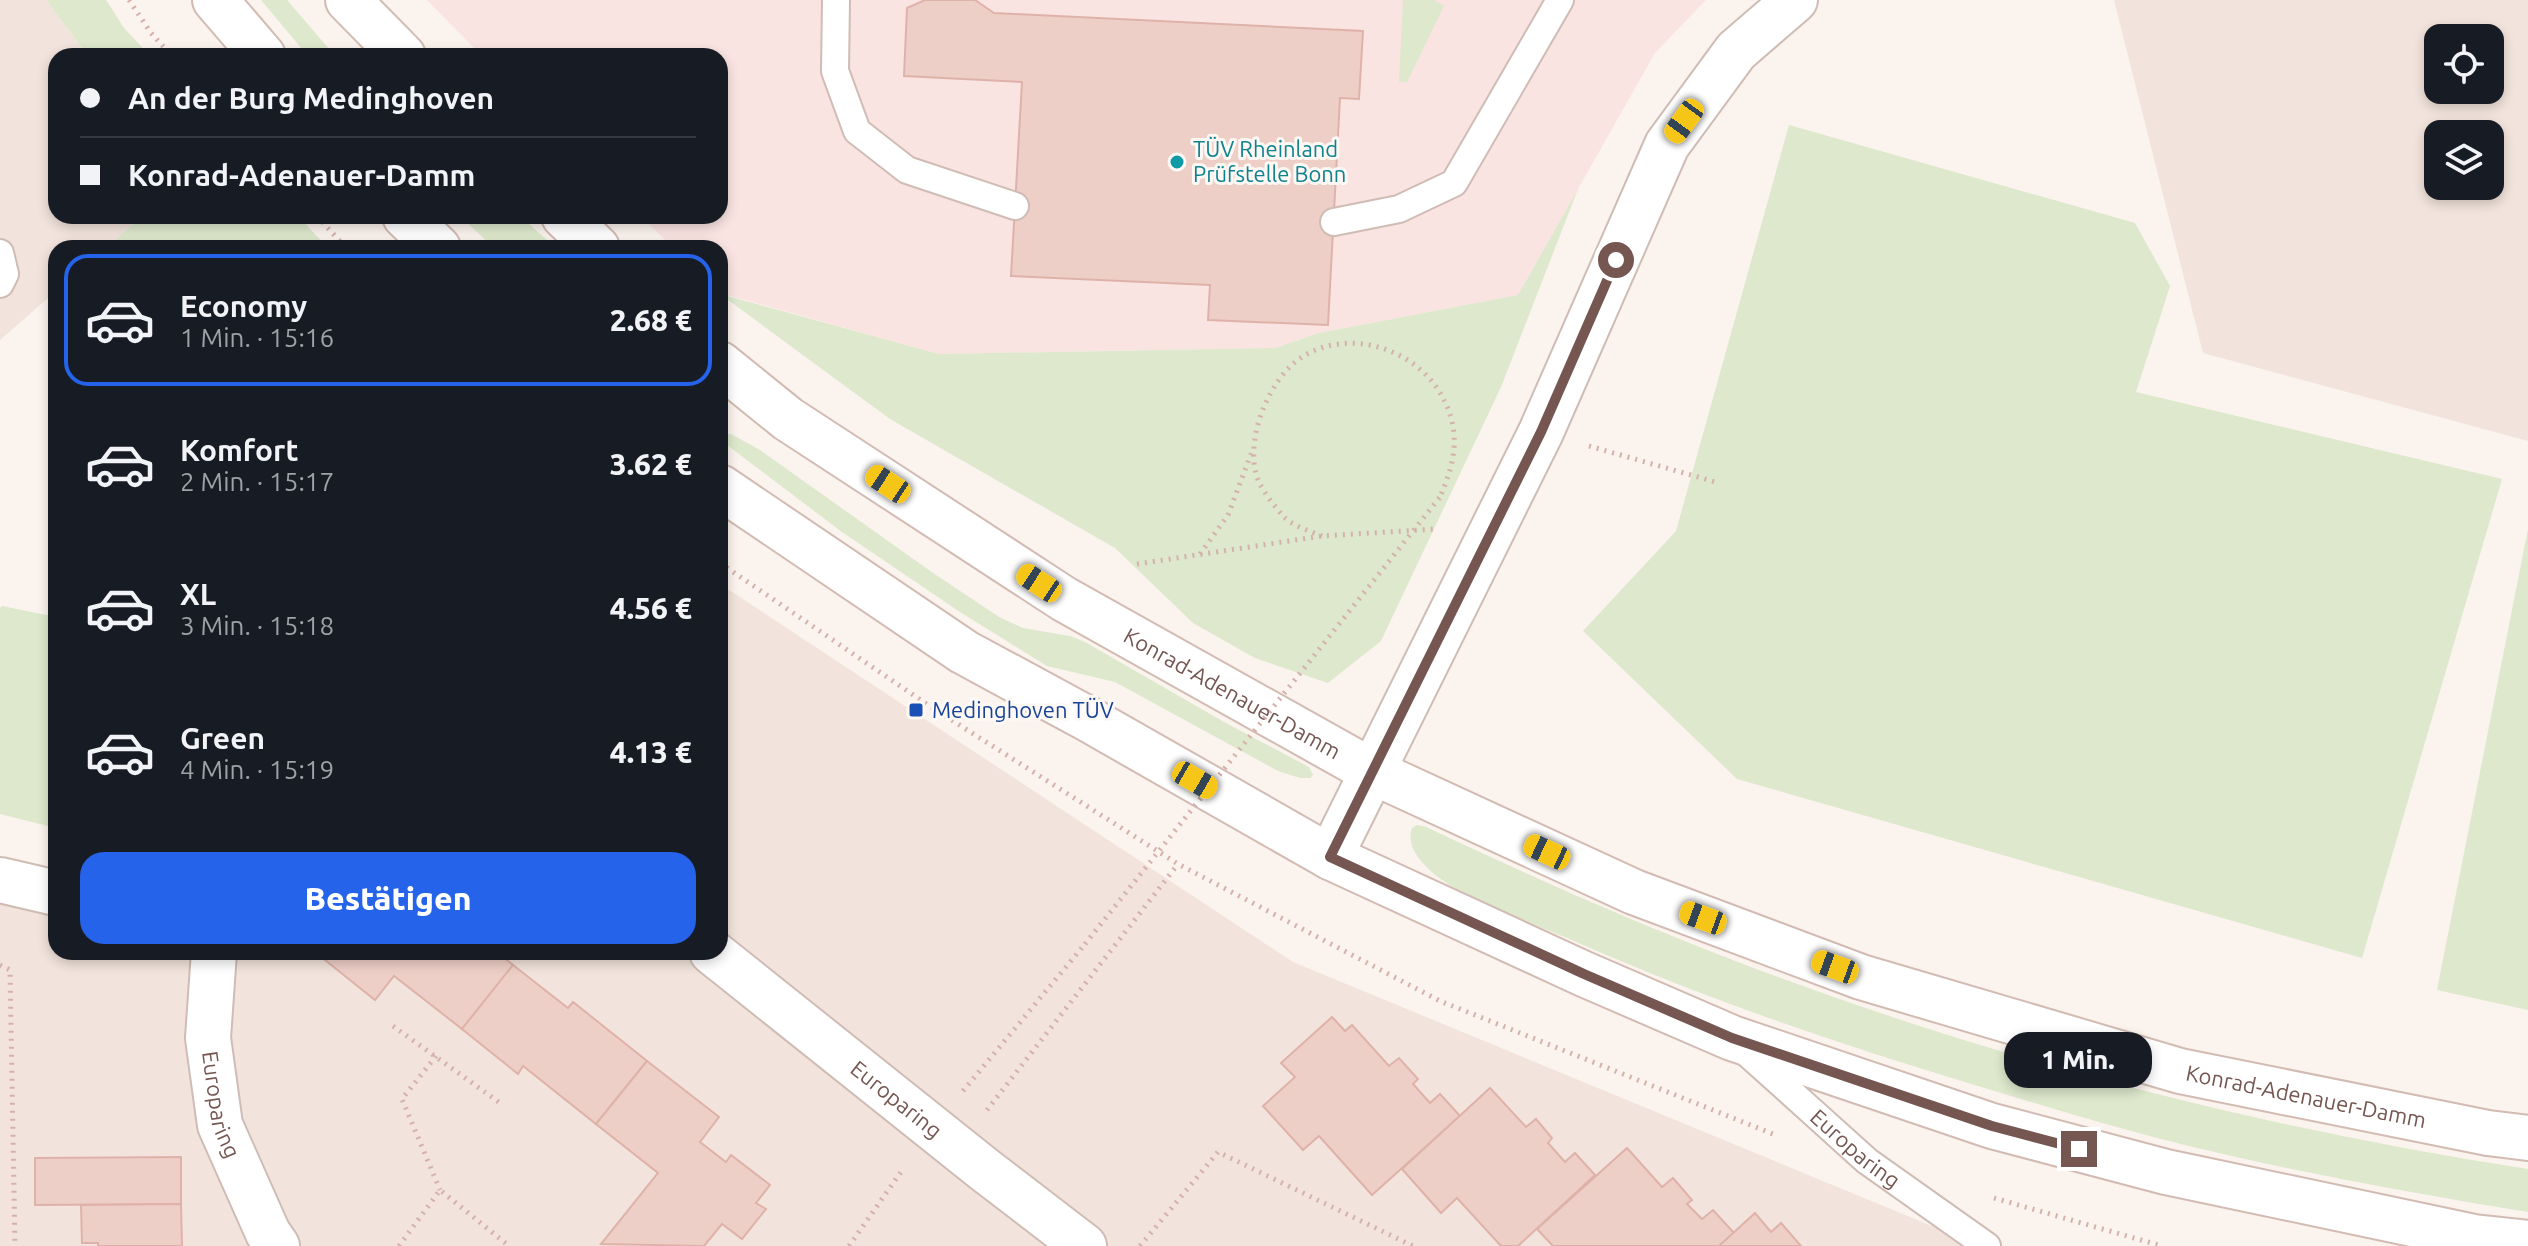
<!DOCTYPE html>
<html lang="de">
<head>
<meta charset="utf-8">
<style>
	:root { --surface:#171b24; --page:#242831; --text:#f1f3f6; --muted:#9ea1a6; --line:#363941; --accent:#2563eb }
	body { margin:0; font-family:Ubuntu,sans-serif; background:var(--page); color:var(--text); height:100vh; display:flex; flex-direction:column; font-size:30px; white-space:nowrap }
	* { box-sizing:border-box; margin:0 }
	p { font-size:26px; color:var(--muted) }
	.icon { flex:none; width:44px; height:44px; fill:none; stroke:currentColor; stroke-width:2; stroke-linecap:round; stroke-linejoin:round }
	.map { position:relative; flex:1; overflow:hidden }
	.panel { position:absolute; left:48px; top:240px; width:680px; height:720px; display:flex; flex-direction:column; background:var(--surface); border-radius:24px; box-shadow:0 4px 12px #0003 }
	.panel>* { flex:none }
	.banner { position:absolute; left:48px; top:48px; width:680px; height:176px; border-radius:24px; box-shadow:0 4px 12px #0003; display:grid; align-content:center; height:176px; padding:0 32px; background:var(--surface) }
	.fabs { position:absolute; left:2424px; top:24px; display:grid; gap:16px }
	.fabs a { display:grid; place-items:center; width:80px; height:80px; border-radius:16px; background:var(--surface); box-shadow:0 4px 12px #0003; font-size:40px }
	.end { position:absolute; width:36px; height:36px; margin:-18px; border:10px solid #755651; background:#fff; box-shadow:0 0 0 4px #fff }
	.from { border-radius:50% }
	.bubble { position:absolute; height:56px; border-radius:24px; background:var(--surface); box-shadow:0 4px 12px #0003; font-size:26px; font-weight:800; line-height:56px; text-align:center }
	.car { position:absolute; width:24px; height:48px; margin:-24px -12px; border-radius:10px; box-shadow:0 0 6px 2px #0007; background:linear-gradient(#f5c518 24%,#345 0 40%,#f5c518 0 76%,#345 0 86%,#f5c518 0) }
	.banner b { display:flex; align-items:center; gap:28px; height:76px; font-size:30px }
	.banner b+b { border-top:2px solid var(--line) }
	.banner i { width:20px; height:20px; background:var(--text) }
	ul { padding:14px 0 0; list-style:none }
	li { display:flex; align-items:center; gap:24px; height:132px; margin:0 16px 12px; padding:0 16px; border:4px solid transparent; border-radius:24px }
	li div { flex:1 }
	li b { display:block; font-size:30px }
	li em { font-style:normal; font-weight:800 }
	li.on { border-color:var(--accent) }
	li>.icon { width:72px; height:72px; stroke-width:1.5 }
	.button { display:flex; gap:16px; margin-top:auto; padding:16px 32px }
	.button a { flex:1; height:92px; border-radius:24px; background:var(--accent); color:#fff; font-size:32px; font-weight:800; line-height:92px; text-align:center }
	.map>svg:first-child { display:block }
</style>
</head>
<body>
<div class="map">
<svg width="2528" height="1246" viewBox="0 0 2528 1246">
	<rect width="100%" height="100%" fill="#fbf3ed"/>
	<g fill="#f2e4dc" fill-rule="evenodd">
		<path d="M0,0H46L88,56H56V216H142L106,248H56V291L0,340Z"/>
		<path d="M2114,0H2528V441L2203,353ZM2490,38V90H2438V38ZM2438,134H2490V186H2438Z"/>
		<path d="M720,584L1293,962L1973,1243V1246H0V901L56,913V952H226L258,959L261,952H720Z"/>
	</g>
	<path fill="#fae4e2" d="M427,0H1706L1655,53L1518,295L1319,333L1275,348L939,354L720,293V248H673L641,216H720V56H482Z"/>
	<g fill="#dde8cc">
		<path d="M46,0H106L124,28L150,56H88Z"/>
		<path d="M261,0H287L335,56H308Z"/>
		<path d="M1403,0H1434L1444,6L1407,82H1399Z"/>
		<path d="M1789,125L2135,223L2170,286L2136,392L2502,479L2362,958L1737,779L1583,631L1676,531Z"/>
		<path d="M1578,189L1501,387L1381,641L1328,683L1255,658L1193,623L1115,548L890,419L720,294L939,354L1275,348L1319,333L1518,295Z"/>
		<path d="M142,216H298L328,248H106Z"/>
		<path d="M460,216H520L556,248H494Z"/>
		<path d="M720,432L731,434L760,450L933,573L999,617L1023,628L1070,636L1085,642L1224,722L1309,767L1313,775L1310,778H1300L1278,771L1115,682L1047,666L960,612L842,532L727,445L720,440Z"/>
		<path d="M2528,529V1010L2437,990Z"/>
		<path d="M2,606L56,617V828L0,814V608Z"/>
		<path d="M1417,825L1426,827C1526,874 1626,919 1730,959C1987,1058 2256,1127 2528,1169V1212C2415,1194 2301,1173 2189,1146C2115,1128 2041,1105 1968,1083C1837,1043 1706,999 1581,944C1538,925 1475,905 1438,877C1424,866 1405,847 1412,828Z"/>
	</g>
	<g fill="#eecfc7" stroke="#dfb2a9" stroke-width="2">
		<path d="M925,0H975L994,13L1363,31L1359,99L1340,98L1328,325L1208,320L1210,285L1011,276L1022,82L904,76L907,8Z"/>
		<path d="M315,952H497L513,965L462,1029L394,976L375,1000Z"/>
		<path d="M513,965L568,1008L573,1002L647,1061L596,1124L523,1066L518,1074L462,1029Z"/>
		<path d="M1332,1017L1345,1031L1352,1025L1389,1066L1399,1058L1418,1079L1413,1084L1430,1103L1440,1094L1460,1116L1372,1195L1319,1136L1303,1150L1263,1106L1295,1077L1281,1063Z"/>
		<path d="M647,1061L719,1117L700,1142L726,1162L731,1155L770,1185L756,1203L766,1209L742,1239L722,1224L704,1246L601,1244L658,1173L596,1124Z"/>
		<path d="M1490,1088L1526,1127L1536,1119L1552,1138L1548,1143L1565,1162L1575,1153L1595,1175L1518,1246H1501L1457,1198L1441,1213L1402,1169Z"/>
		<path d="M1627,1148L1662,1187L1673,1178L1692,1200L1687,1204L1702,1219L1713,1210L1734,1233L1719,1246H1553L1537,1229Z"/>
		<path d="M181,1157V1204L35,1205V1158Z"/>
		<path d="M181,1204L182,1246H98V1243H82L81,1205Z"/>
		<path d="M1755,1213L1771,1232L1781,1223L1801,1246H1719Z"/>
	</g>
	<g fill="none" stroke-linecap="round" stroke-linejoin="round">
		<defs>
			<g id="lane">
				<path d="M836,0L835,71L857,131L907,170L1015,206"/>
				<path d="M1334,222L1399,209L1454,183L1560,0"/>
				<path d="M0,253L5,274L0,284"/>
				<path id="s1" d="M1746,1052L1867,1161L1987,1246"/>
			</g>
			<g id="street">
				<path d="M1330,857L1541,432L1667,145L1736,51L1795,0"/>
				<path d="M0,880L56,893"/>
				<path id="s2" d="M214,952L208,1038L220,1125L268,1233L277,1246"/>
				<path id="s3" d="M712,952L985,1170L1084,1246"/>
			</g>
			<g id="secondary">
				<path d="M215,0L263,56"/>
				<path d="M348,0L403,56"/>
				<path d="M405,216L438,248"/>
				<path d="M564,216L597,248"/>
				<path id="s4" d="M720,364L788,419L1064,599L1373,772L1634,892L1861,977L2180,1071L2488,1133L2528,1138"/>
				<path d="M720,487L964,652L1088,719L1330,857L1584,974L1732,1038L1992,1126L2166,1172L2474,1237L2528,1243"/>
			</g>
		</defs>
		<use href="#lane" stroke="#cfbcb5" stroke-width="30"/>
		<use href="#street" stroke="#cfbcb5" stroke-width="48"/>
		<use href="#secondary" stroke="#d2bbb3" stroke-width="48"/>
		<g stroke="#d4b1aa" stroke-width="5" stroke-dasharray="2 6" stroke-linecap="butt">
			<path d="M129,0L151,33L172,56"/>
			<path d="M317,216L346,248"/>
			<path d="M1589,446L1719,483"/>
			<path d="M1322,536C1310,531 1293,526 1284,517C1276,508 1264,493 1259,482C1242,444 1268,379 1302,357C1346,329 1408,346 1437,388C1462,426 1457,458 1440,497"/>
			<path d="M1200,554L1228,515L1253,449"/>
			<path d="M720,563L928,705L1178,864L1440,1001L1773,1134"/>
			<path d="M1137,564L1322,536L1436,529"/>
			<path d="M0,965L10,970L15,1246"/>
			<path d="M393,1026L500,1103"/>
			<path d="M436,1056L402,1099L440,1190"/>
			<path d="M963,1091L1085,944"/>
			<path d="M987,1110L1178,864"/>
			<path d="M1994,1198L2162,1246"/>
			<path d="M399,1246L440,1190L509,1246"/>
			<path d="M849,1246L903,1169"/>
			<path d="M1140,1246L1218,1152L1413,1246"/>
		</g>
		<use href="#lane" stroke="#fff" stroke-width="26"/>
		<use href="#street" stroke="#fff" stroke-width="44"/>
		<use href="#secondary" stroke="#fff" stroke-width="44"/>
		<path stroke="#d4b1aa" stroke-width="5" stroke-dasharray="2 6" stroke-linecap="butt" d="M1085,944L1440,497"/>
	</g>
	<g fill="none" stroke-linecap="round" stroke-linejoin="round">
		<path stroke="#755651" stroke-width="10" d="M1616,260L1541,432L1330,857L1584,974L1732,1038L1992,1126L2079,1149"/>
	</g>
	<circle fill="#0f9aa8" stroke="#fef8f4" stroke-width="3" cx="1177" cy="162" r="8"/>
	<rect fill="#1a4fb4" stroke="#fef8f4" stroke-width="3" x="908" y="702" width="16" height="16" rx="4"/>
	<g text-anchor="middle" stroke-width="6" stroke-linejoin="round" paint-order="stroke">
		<g font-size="22" fill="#0d838f" stroke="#fef8f4" text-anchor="start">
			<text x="1193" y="157">TÜV Rheinland<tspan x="1193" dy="25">Prüfstelle Bonn</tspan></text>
		</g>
		<g font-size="22" fill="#755651" stroke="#fef8f4">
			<text dy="8" stroke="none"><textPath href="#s4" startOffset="610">Konrad-Adenauer-Damm</textPath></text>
			<text dy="8" stroke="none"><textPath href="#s4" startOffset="1762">Konrad-Adenauer-Damm</textPath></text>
			<text dy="8" stroke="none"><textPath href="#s3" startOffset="236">Europaring</textPath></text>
			<text dy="8" stroke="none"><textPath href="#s2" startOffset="154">Europaring</textPath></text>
			<text dy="8" stroke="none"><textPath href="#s1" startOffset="146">Europaring</textPath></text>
		</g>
		<g font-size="22" fill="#164399" stroke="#fef8f4" text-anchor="start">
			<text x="932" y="718">Medinghoven TÜV</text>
		</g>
	</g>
</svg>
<div class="fabs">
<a><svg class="icon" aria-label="locate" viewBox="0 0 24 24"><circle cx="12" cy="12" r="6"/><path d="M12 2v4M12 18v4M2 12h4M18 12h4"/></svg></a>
<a><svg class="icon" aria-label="layers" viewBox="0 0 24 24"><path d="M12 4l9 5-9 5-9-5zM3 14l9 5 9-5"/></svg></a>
</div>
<i class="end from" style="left:1616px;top:260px"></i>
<i class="end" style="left:2079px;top:1149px"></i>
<div class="bubble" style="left:2004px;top:1032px;width:148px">1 Min.</div>
<i class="car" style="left:1684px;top:121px;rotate:216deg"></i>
<i class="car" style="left:888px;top:484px;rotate:303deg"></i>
<i class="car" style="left:1039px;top:583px;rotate:303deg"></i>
<i class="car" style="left:1195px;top:780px;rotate:120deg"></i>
<i class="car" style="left:1547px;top:852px;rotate:295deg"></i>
<i class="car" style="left:1703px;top:918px;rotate:290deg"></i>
<i class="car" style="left:1835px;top:967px;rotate:290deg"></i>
<div class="banner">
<b><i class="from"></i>An der Burg Medinghoven</b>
<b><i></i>Konrad-Adenauer-Damm</b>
</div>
<section class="panel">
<ul>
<li class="on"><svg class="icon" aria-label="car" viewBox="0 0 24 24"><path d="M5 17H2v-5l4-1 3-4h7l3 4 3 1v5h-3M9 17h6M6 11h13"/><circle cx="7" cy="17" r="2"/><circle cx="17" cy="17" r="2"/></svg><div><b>Economy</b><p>1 Min. · 15:16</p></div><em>2.68 €</em></li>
<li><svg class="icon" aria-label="car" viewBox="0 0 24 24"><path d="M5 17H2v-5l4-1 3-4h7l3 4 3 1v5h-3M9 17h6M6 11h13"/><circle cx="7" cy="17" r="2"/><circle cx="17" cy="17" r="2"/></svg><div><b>Komfort</b><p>2 Min. · 15:17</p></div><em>3.62 €</em></li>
<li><svg class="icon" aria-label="car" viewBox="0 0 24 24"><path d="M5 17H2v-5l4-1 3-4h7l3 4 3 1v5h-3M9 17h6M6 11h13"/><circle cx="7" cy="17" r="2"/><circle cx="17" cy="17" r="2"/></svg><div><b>XL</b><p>3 Min. · 15:18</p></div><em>4.56 €</em></li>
<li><svg class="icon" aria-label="car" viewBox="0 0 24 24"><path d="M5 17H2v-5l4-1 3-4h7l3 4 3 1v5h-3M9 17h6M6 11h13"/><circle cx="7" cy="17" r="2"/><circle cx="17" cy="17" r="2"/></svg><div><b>Green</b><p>4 Min. · 15:19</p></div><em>4.13 €</em></li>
</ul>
<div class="button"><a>Bestätigen</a></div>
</section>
</div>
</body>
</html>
